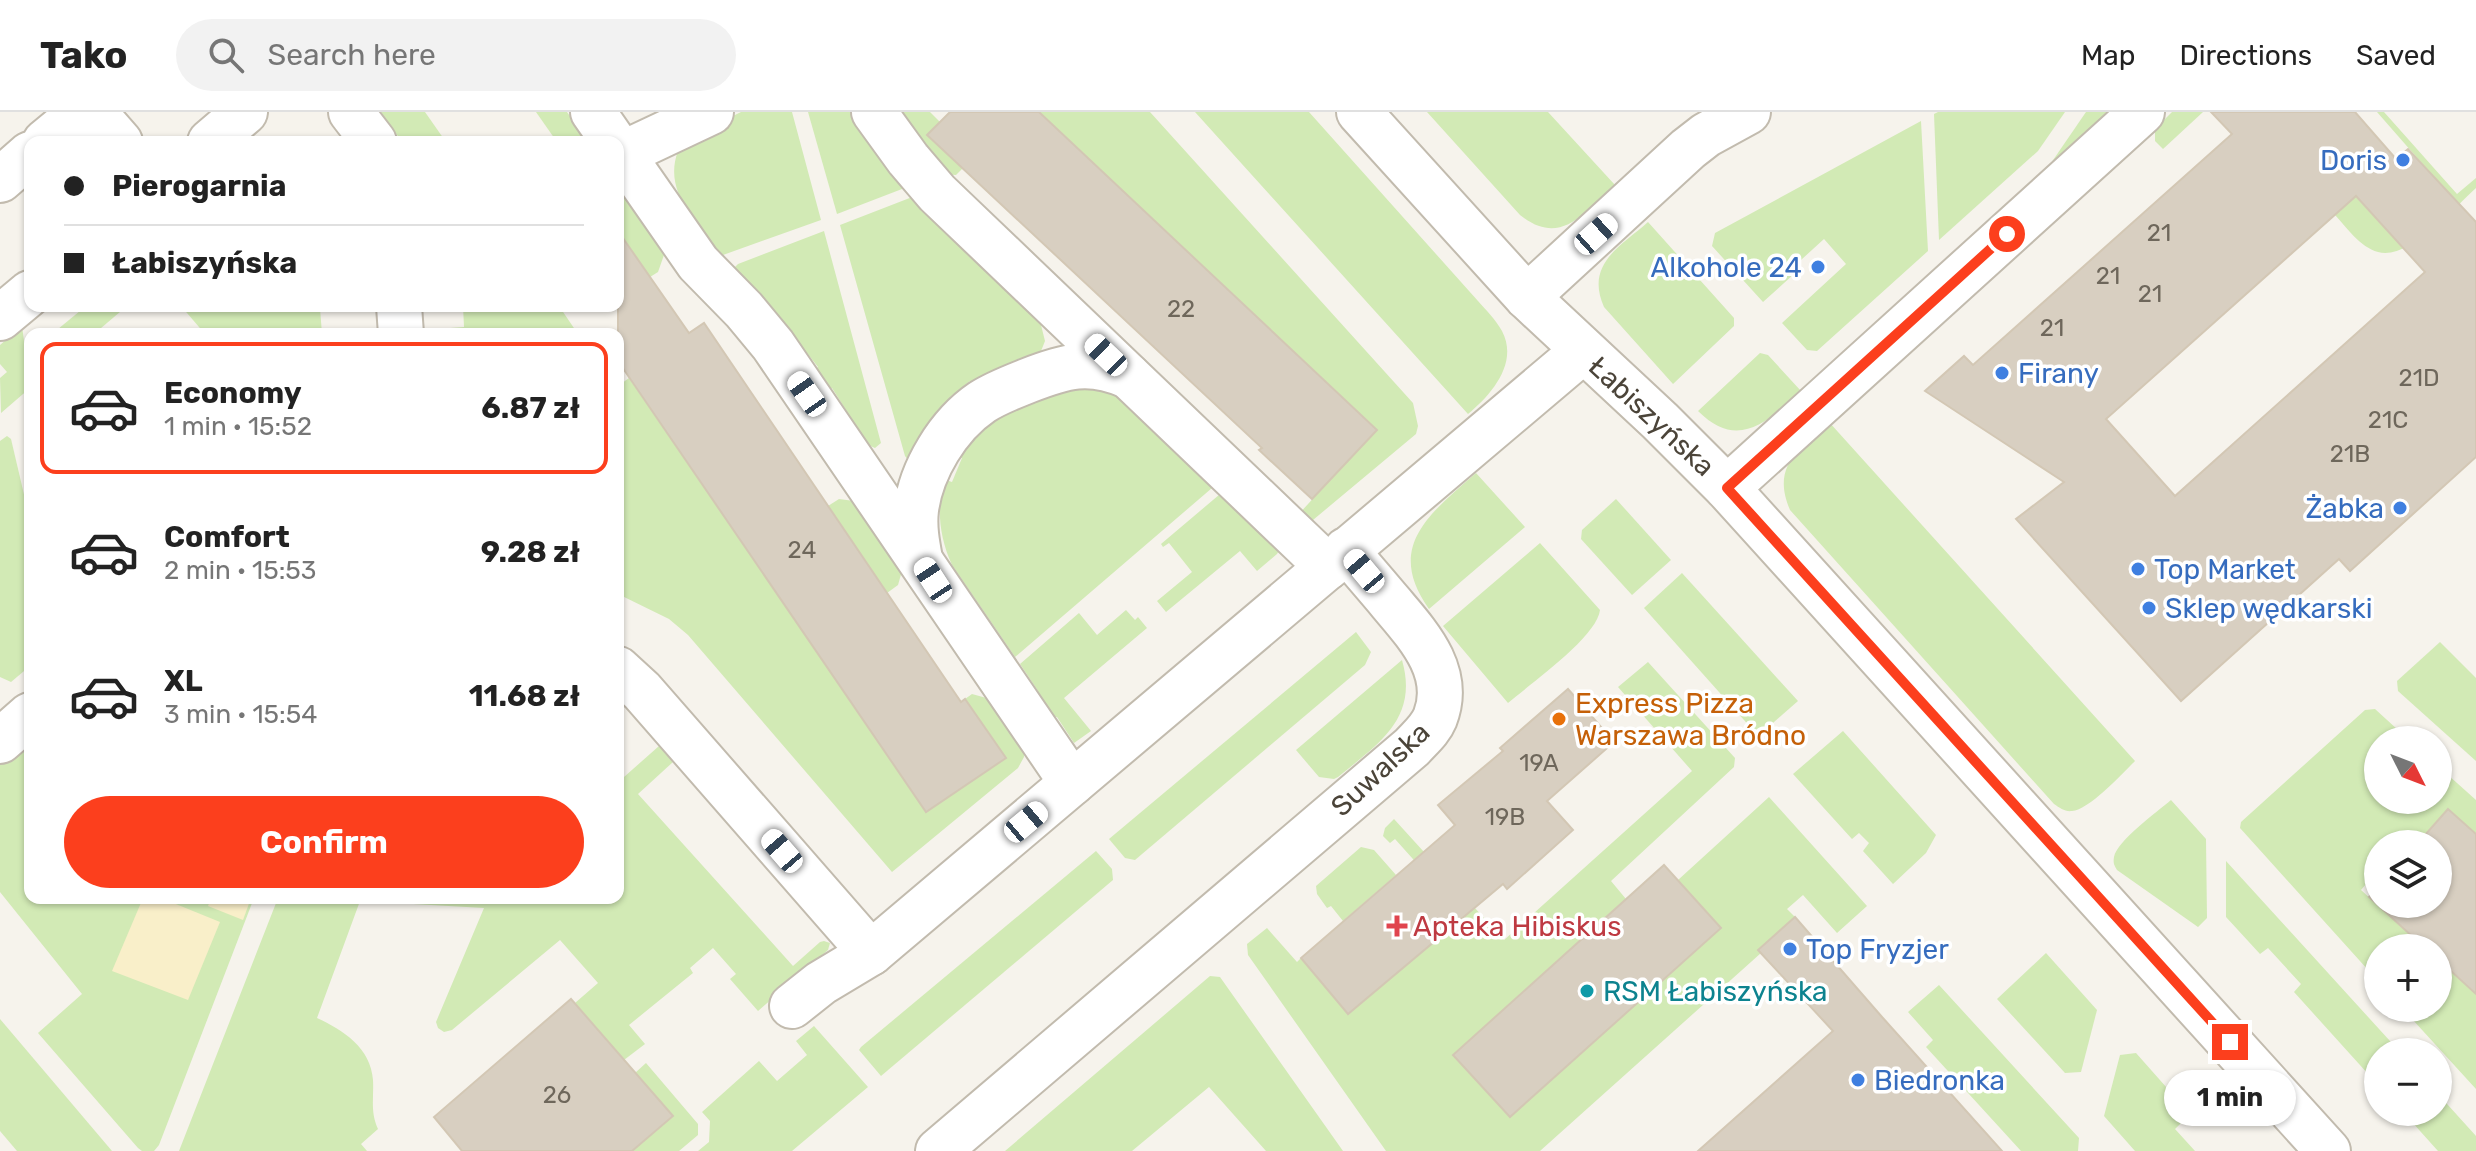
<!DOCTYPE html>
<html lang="en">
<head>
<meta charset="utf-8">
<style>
	:root { --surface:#fff; --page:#f2f2f2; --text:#222; --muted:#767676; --line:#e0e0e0; --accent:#fc3f1d }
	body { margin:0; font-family:Rubik,sans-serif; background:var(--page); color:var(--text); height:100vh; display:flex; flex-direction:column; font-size:30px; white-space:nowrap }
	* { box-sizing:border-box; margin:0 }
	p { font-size:26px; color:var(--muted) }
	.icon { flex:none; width:44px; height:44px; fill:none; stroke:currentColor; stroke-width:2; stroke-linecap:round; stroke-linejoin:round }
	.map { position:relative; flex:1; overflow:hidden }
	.side { position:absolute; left:24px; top:216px; width:600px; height:576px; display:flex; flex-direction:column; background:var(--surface); border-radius:16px; box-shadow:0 2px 6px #0004 }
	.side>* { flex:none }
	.banner { position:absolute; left:24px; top:24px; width:600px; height:176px; border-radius:16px; box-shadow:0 2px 6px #0004; display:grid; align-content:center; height:176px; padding:0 40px; background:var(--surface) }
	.needle { width:52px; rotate:132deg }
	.fabs { position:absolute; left:2364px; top:614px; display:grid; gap:16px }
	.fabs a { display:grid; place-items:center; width:88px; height:88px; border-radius:50%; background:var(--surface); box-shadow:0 2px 6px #0004; font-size:40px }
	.end { position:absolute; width:36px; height:36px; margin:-18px; border:10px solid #fc3f1d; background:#fff; box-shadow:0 0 0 4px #fff }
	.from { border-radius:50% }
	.bubble { position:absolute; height:56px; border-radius:28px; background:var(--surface); box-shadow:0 2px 6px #0004; font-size:26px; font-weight:700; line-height:56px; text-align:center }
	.car { position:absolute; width:24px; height:48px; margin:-24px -12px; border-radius:10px; box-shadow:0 0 6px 2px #0007; background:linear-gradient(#fff 24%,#345 0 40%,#fff 0 76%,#345 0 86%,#fff 0) }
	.banner b { display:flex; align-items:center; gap:28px; height:76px; font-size:30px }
	.banner b+b { border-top:2px solid var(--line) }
	.banner i { width:20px; height:20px; background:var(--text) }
	ul { padding:14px 0 0; list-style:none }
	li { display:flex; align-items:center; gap:24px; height:132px; margin:0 16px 12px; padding:0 24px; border:4px solid transparent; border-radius:16px }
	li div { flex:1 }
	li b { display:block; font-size:30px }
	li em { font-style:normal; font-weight:700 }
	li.on { border-color:var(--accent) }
	li>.icon { width:72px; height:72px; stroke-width:1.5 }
	.primary-button { display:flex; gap:16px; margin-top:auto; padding:16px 40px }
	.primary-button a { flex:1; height:92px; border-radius:48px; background:var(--accent); color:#fff; font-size:32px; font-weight:700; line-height:92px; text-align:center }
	header { display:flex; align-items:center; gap:48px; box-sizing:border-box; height:112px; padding:0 40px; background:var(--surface); border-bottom:2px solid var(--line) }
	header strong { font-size:38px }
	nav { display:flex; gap:44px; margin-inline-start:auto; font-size:28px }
	.search { width:560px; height:72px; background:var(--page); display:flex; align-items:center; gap:20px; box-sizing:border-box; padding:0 28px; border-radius:44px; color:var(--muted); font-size:30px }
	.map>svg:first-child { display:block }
</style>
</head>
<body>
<header>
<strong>Tako</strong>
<div class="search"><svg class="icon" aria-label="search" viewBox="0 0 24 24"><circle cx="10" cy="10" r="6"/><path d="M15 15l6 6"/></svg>Search here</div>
<nav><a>Map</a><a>Directions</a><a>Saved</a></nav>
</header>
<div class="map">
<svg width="2476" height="1039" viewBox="0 0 2476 1039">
	<rect width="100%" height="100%" fill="#f6f3ec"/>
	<g fill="#d2eab5">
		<path d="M381,0H425L446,30H402Z"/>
		<path d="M536,0H567L588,30H557Z"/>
		<path d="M741,0H792L821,108L723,143L716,139C695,107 663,79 678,39L728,16L725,8Z"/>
		<path d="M808,0H854L904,74L902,77L837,102Z"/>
		<path d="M893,0H930L940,10L963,56L956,63L941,62Z"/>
		<path d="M1039,0H1150L1413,291L1418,314L1416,322L1313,408L1308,409L1297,404L1376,318Z"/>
		<path d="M1195,0H1309L1478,189C1486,198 1496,208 1502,219C1519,251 1491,283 1468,302Z"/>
		<path d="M1427,0H1548L1615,73C1585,100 1561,136 1520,103Z"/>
		<path d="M1938,0H2065L2038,39L1939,128L1934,2Z"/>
		<path d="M2086,0H2109L2049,54Z"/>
		<path d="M2172,0H2203L2163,37L2155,29V17Z"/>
		<path d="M2377,0H2384L2457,82L2476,66V76C2454,96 2408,149 2378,140C2360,135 2347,116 2335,103L2355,84L2388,119L2440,72Z"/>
		<path d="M1921,9L1928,139L1817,239L1807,238L1782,211L1846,152L1824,127L1790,158L1794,162L1763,190L1712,134L1715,121Z"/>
		<path d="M618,76L664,143L658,160L650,165L618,118Z"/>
		<path d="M920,82L1038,201L1045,229L1039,244L976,276L970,269L950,285L955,292L909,349L905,344L840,113Z"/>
		<path d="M1648,110L1734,206V214L1673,272L1604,195C1585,152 1620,135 1648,110Z"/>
		<path d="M824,119L881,331L875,336L868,333L832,276L822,283L808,262L818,255L781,208L735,161L734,156L738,152Z"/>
		<path d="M86,194H127L94,222H52Z"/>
		<path d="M181,194H317L320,196L322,222H205Z"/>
		<path d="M463,194H559L578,222H424L423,218L464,215Z"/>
		<path d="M22,214L26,244L30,241V276L1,301L0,266L7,260L0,252V233Z"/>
		<path d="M1760,241L1768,243L1801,279C1769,308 1739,340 1698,299Z"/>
		<path d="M629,266L926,699L1005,646L965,587L972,582L990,587L1024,639V645L1018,656L892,760L688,523L669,507L618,482V274Z"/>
		<path d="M1104,271L1219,370L1015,545L952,453C939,424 937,398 943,367L952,370L962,346L954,342L966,326L1020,287L1023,295L1047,286L1045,278Z"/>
		<path d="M1829,310L2135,649C2122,662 2089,698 2072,699C2065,700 2060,696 2054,692L1790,398C1771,354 1799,337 1829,310Z"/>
		<path d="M7,324L11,327L30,408V554L11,570L0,565V329Z"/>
		<path d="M1476,361L1525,415L1429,497C1384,434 1431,401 1476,361Z"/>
		<path d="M1226,377L1282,434L1277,442L1257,459L1240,439L1166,500L1157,489L1192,460L1169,431L1163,435L1161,432Z"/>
		<path d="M839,387L854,389L902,459L898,473L887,481L828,394Z"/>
		<path d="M1616,387L1671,448L1632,483L1581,427L1582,418Z"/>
		<path d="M1540,431L1600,498C1597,525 1530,572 1508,591L1443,514Z"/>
		<path d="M1682,461L1798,589L1765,618L1752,617L1644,496Z"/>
		<path d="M1126,498L1135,508L1138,505L1147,516L1064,586L1091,619L1074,631L1057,605L1037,604L1026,588L1038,579L1020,552L1079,501L1097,523Z"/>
		<path d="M1356,520L1371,540L1365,553L1135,748L1125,746L1109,727Z"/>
		<path d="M2440,530L2476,566V649L2398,579L2397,569Z"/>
		<path d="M1402,548C1419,607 1378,632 1338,665L1334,667L1319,665L1296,638Z"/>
		<path d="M1648,550L1735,646L1734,655L1611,769L1626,787L1454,944L1510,1005L1720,816L1678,768L1769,685L1867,794L1837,821L1803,783L1787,797L1795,805L1761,841L1540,1039H1386L1248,843L1247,832L1267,816L1297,850L1301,846L1348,902L1464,804L1395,727L1390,731L1383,724L1385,716L1394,707L1504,828L1692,659L1618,575Z"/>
		<path d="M2375,597L2409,628H2378V688H2438V654L2476,688V722L2448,697L2416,732H2378V758L2361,778L2425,836H2378V869L2240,716L2241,710L2365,598Z"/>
		<path d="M1843,619L1936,723L1926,741L1893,772L1863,739L1869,731L1859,721L1852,727L1793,662Z"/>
		<path d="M30,621V786H254L159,1033L154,1039H142L138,1036L38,921L82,882L0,780V646Z"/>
		<path d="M659,634L673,650L638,682L793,854L820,830L824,829L830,831L828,838L758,899L730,867L736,862L713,836L690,856L693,861L629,913L645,932L624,948L575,891L598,871L560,828L452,918L444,920L438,916L436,910L484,796L360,789L317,906C343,918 371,936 373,968C374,985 370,1000 378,1017L361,1032L367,1039H179L278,786H618V659L624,665Z"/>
		<path d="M2171,688L2206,727L2207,806L2198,815L2117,758C2114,753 2113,751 2114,745C2117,729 2157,700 2171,688Z"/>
		<path d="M1361,735L1374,738L1396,763L1343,809L1331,794L1327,796L1317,782L1316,774Z"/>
		<path d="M1096,739L1112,757L1113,768L881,964L859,938L861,935Z"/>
		<path d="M2226,749L2400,940H2378V973L2294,880L2301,872L2268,836L2260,842L2226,805Z"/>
		<path d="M2046,841L2097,898L2081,960L2065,961L1997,887Z"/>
		<path d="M2438,847L2476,882V977L2402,896H2438Z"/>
		<path d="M1210,864L1220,865L1343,1039H1266L1209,975L1132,1039H1005Z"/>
		<path d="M1939,873L2079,1026L2078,1039H2021L1926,935L1933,928L1908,900Z"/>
		<path d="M0,907L112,1039H17L0,1019Z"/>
		<path d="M814,914L868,975L792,1039H698L709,1030L710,1009L702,1000L759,949L777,969L807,943L796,929Z"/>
		<path d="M2136,941L2190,1002L2175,1017L2195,1039H2135L2104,1004L2120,943Z"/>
		<path d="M646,951L698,1012V1023L679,1039H632L673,1004L635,961Z"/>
		<path d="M2438,982L2476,1024V1039H2438L2403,1000H2438Z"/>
	</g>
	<g fill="#f9efc9">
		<path d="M143,786H161L220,810L188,888L112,859Z"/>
		<path d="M211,786H251L243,808L208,794Z"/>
	</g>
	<g fill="#d8cfc1" stroke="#d3c7b4" stroke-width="2" fill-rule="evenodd">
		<path d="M950,0H1039L1377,318L1312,387L1259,338L1262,336L927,23Z"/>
		<path d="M2211,0H2355L2396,47L2408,37L2476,110V345L2350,459L2339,447L2181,589L2016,407L2064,370L1925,279L1964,244L1973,253L2232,22ZM2356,84L2425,160L2175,384L2106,307Z"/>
		<path d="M618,119L689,221L704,211L961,590L965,587L1006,646L926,700L618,249Z"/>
		<path d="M1568,577L1614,630L1547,689L1573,718L1507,777L1503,772L1348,902L1301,846L1455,713L1438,693L1503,639L1500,636Z"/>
		<path d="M2448,697L2476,722V882L2438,847V836H2425L2369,785L2378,775V792H2438V732H2417Z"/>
		<path d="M1664,753L1721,816L1510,1005L1453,943Z"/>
		<path d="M1795,805L1882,905L2002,1039H1698L1833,919L1758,838Z"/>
		<path d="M571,887L673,1004L632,1039H462L434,1005Z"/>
	</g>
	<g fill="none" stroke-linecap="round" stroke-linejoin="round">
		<defs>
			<g id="minor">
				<path d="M351,0L374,30"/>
				<path d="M593,0L614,30"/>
				<path d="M874,0L908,47L937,81L1328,455"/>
				<path d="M1359,0L1527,185L1660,309L1727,376L2328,1039"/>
				<path d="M45,30L74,6L83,1L99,6L120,30"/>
				<path d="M210,30L245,0"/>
				<path d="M618,36L698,151L744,198L773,233L1072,671"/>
				<path d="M622,42L711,0"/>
				<path d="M0,68L30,42"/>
				<path d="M1527,185L1688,37L1706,23L1748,0"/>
				<path d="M399,194L401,222"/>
				<path d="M0,206L30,181"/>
				<path d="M1727,376L2142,0"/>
				<path d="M920,447C917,431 914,415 916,398C921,358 948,313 982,290C996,281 1012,275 1027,269C1065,254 1089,247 1128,264"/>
				<path d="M618,557L642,579L871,841L1583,239"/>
				<path d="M0,629L30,603"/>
				<path d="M792,894L821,871L871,841"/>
				<path d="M938,1039L1412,635C1421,625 1430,618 1435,606C1453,560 1418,523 1391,491C1376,473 1361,456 1346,438"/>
			</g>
		</defs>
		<use href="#minor" stroke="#c2bbae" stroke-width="48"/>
		<use href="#minor" stroke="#fff" stroke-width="44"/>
	</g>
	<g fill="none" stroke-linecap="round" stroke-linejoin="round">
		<path stroke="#fc3f1d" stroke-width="10" d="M2007,122L1727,376L2230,930"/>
	</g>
	<g fill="#3f7fe0" stroke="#fff" stroke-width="3">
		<circle cx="2403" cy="48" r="8"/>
		<circle cx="1818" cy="155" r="8"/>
		<circle cx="2002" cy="261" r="8"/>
		<circle cx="2400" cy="396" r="8"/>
		<circle cx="2138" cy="457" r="8"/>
		<circle cx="2149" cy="496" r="8"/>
		<circle cx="1790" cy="837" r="8"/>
		<circle cx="1858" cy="968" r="8"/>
	</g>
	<circle fill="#e8710a" stroke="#fff" stroke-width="3" cx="1559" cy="607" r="8"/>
	<path fill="#e0444e" stroke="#fff" stroke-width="3" d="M1393 802h8v8h8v8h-8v8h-8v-8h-8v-8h8z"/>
	<circle fill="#0f9aa8" stroke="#fff" stroke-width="3" cx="1587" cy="879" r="8"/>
	<g text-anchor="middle" stroke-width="7" stroke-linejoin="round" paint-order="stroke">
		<g font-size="24" fill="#6e675b">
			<text x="2159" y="129">21</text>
			<text x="2108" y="172">21</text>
			<text x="2150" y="190">21</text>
			<text x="1181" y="205">22</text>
			<text x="2052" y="224">21</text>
			<text x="2419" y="274">21D</text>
			<text x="2388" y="316">21C</text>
			<text x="2350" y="350">21B</text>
			<text x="802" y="446">24</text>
			<text x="1539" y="659">19A</text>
			<text x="1505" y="713">19B</text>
			<text x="557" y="991">26</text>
		</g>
		<g font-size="28" fill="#366cbe" stroke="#fff" text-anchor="start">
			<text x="2387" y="58" text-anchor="end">Doris</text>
			<text x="1802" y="165" text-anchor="end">Alkohole 24</text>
			<text x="2018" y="271">Firany</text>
			<text x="2384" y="406" text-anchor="end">Żabka</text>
			<text x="2154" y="467">Top Market</text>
			<text x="2165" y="506">Sklep wędkarski</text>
			<text x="1806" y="847">Top Fryzjer</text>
			<text x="1874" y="978">Biedronka</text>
		</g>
		<g font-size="28" fill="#4b4439" stroke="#fff">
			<text transform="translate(1652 304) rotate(43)" y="10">Łabiszyńska</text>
			<text transform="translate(1380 657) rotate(-43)" y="10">Suwalska</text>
		</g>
		<g font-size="28" fill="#c56008" stroke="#fff" text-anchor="start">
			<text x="1575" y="601">Express Pizza<tspan x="1575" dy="32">Warszawa Bródno</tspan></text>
		</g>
		<g font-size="28" fill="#be3a42" stroke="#fff" text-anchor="start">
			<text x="1413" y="824">Apteka Hibiskus</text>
		</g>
		<g font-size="28" fill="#0d838f" stroke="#fff" text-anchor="start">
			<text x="1603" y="889">RSM Łabiszyńska</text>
		</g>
	</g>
</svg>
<div class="fabs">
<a><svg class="needle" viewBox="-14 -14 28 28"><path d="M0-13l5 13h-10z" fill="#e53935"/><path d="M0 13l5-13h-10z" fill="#767676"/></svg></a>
<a><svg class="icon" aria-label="layers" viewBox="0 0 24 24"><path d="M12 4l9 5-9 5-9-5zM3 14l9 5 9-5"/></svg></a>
<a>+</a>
<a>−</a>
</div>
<i class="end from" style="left:2007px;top:122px"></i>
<i class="end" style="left:2230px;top:930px"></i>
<div class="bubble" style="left:2164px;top:958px;width:132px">1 min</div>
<i class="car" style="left:1596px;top:122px;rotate:48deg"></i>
<i class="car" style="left:1106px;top:243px;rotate:314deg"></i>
<i class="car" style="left:807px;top:282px;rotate:325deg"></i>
<i class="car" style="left:1364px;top:459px;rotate:320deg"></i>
<i class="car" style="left:933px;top:468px;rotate:327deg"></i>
<i class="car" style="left:1026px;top:710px;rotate:50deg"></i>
<i class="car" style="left:782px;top:739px;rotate:319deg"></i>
<div class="banner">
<b><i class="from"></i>Pierogarnia</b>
<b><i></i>Łabiszyńska</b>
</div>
<section class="side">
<ul>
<li class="on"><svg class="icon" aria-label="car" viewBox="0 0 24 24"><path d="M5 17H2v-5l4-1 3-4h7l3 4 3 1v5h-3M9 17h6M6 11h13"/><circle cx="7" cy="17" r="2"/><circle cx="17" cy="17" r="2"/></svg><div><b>Economy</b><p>1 min · 15:52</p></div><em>6.87 zł</em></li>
<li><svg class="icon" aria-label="car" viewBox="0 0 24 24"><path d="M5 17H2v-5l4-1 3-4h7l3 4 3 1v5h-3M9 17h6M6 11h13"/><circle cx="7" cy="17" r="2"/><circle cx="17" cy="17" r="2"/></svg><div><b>Comfort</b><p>2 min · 15:53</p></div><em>9.28 zł</em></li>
<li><svg class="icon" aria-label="car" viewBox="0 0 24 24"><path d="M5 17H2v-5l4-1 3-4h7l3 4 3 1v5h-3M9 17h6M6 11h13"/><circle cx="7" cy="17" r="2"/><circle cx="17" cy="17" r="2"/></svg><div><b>XL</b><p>3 min · 15:54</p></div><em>11.68 zł</em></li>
</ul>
<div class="primary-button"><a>Confirm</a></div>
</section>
</div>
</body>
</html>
